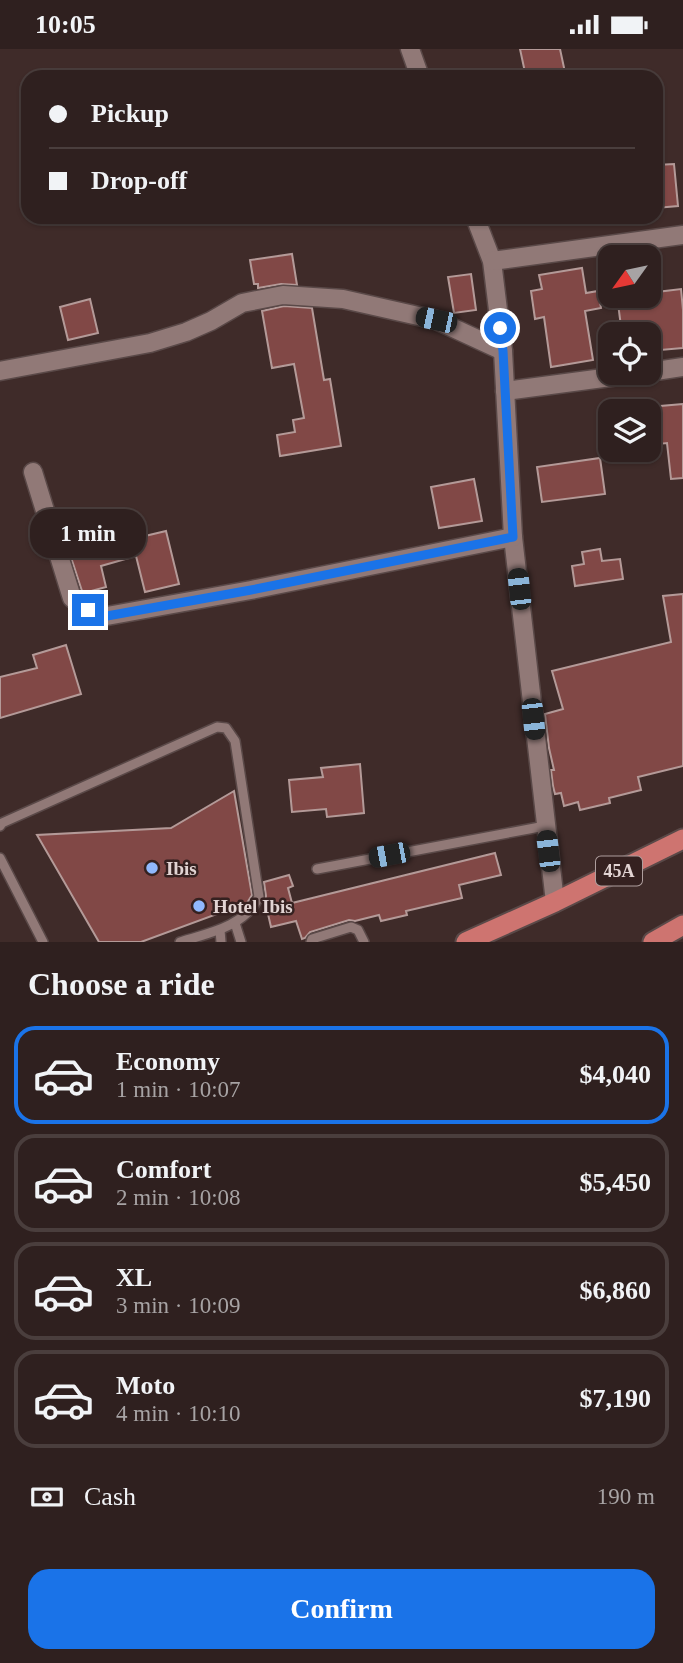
<!DOCTYPE html>
<html lang="en">
<head>
<meta charset="utf-8">
<style>
	:root { --surface:#2f201f; --page:#372828; --text:#f1f3f6; --muted:#a7a3a4; --line:#4a3e3d; --accent:#1a73e8 }
	body { margin:0; font-family:"Times New Roman",serif; background:var(--page); color:var(--text); height:100vh; display:flex; flex-direction:column; font-size:26px; white-space:nowrap }
	* { box-sizing:border-box; margin:0 }
	p { font-size:23px; color:var(--muted) }
	.icon { flex:none; width:38px; height:38px; fill:none; stroke:currentColor; stroke-width:2; stroke-linecap:round; stroke-linejoin:round }
	.map { position:relative; height:893px; overflow:hidden }
	.side { display:flex; flex-direction:column; background:var(--surface); flex:1 }
	.side>* { flex:none }
	.top-card { position:absolute; left:21px; top:21px; width:642px; height:154px; border-radius:21px; box-shadow:0 2px 5px #0004,0 0 0 2px var(--line); display:grid; align-content:center; height:154px; padding:0 28px; background:var(--surface) }
	.needle { width:46px; rotate:237deg }
	.tools { position:absolute; left:598px; top:196px; display:grid; gap:14px }
	.tools a { display:grid; place-items:center; width:63px; height:63px; border-radius:14px; background:var(--surface); box-shadow:0 2px 5px #0004,0 0 0 2px var(--line); font-size:35px }
	.end { position:absolute; width:32px; height:32px; margin:-16px; border:9px solid #1a73e8; background:#fff; box-shadow:0 0 0 4px #fff }
	.from { border-radius:50% }
	.bubble { position:absolute; height:49px; border-radius:21px; background:var(--surface); box-shadow:0 2px 5px #0004,0 0 0 2px var(--line); font-size:23px; font-weight:700; line-height:49px; text-align:center }
	.car { position:absolute; width:21px; height:42px; margin:-21px -10px; border-radius:9px; box-shadow:0 0 5px 2px #0007; background:linear-gradient(#222 24%,#8ab4d8 0 40%,#222 0 76%,#8ab4d8 0 86%,#222 0) }
	.top-card b { display:flex; align-items:center; gap:24px; height:66px; font-size:26px }
	.top-card b+b { border-top:2px solid var(--line) }
	.top-card i { width:18px; height:18px; background:var(--text) }
	ul { padding:0; list-style:none }
	li { display:flex; align-items:center; gap:21px; height:98px; margin:0 14px 10px; padding:0 14px; border:4px solid var(--line); border-radius:21px }
	li div { flex:1 }
	li b { display:block; font-size:26px }
	li em { font-style:normal; font-weight:700 }
	li.active { border-color:var(--accent) }
	li>.icon { width:63px; height:63px; stroke-width:1.5 }
	h2 { padding:0 28px; font-size:32px; line-height:84px }
	.pay { display:flex; align-items:center; gap:18px; height:77px; padding:0 28px; font-size:26px }
	.pay p { margin-inline-start:auto }
	.button { display:flex; gap:14px; margin-top:auto; padding:14px 28px }
	.button a { flex:1; height:80px; border-radius:21px; background:var(--accent); color:#fff; font-size:28px; font-weight:700; line-height:80px; text-align:center }
	.status { display:flex; justify-content:space-between; align-items:center; height:49px; padding:0 35px; background:var(--surface); direction:ltr }
	.status svg { height:19px; fill:currentColor }
	.map>svg:first-child { display:block }
</style>
</head>
<body>
<div class="status"><b>10:05</b><svg viewBox="0 0 49 12"><path d="M0 12V9h3v3zM5 12V6h3v6zM10 12V3h3v9zM15 12V0h3v12zM26 1h20v11H26zM47 4h2v5h-2z"/></svg></div>
<div class="map">
<svg width="683" height="893" viewBox="0 0 683 893">
	<rect width="100%" height="100%" fill="#3f2b29"/>
	<g fill="#814846" stroke="#b49a98" stroke-width="2">
		<path d="M520,0H560L566,28H526Z"/>
		<path d="M674,115L678,157L656,159V116Z"/>
		<path d="M292,205L297,236L281,235L258,239V235H254L250,211Z"/>
		<path d="M582,219L586,244L598,242L601,259L585,262L593,311L551,318L544,268L535,270L531,242L542,240L539,226Z"/>
		<path d="M471,225L476,261L454,264L448,228Z"/>
		<path d="M681,240L683,261V299L649,302V285H622L617,247H657V243Z"/>
		<path d="M90,250L98,284L68,291L60,258Z"/>
		<path d="M284,257L312,259L324,331L330,330L341,397L280,407L277,386L295,383L293,371L304,369L294,315L272,319L262,262Z"/>
		<path d="M683,355V429L671,430L667,394L649,396V358Z"/>
		<path d="M600,409L605,445L542,453L537,418Z"/>
		<path d="M474,430L482,472L439,479L431,438Z"/>
		<path d="M166,482L179,535L145,543L136,507L101,517L106,538L84,544L82,542L66,493L104,483L107,496Z"/>
		<path d="M600,500L602,512L620,510L623,530L575,537L572,517L584,515L582,503Z"/>
		<path d="M683,545V717L638,728L641,741L609,749L610,754L580,761L578,753L564,757L561,744L555,745L553,737L551,721H554L549,699L545,665L563,660L552,622L671,593L663,547Z"/>
		<path d="M66,596L81,645L0,669V628L37,619L33,606Z"/>
		<path d="M360,715L364,764L327,768L326,760L292,763L289,731L323,728L321,719Z"/>
		<path d="M234,742L252,846L247,854L141,893H99L37,786L171,779Z"/>
		<path d="M495,804L501,826L459,836L462,849L406,862L407,866L381,872L379,866L355,872L349,871L310,883L305,889L302,890L296,872L271,878L265,852L266,847L264,833L289,826L293,837L288,839L292,854Z"/>
	</g>
	<g fill="none" stroke-linecap="round" stroke-linejoin="round">
		<defs>
			<g id="service">
				<path d="M0,777L2,774L217,678L226,679L235,692L259,848C244,878 209,884 180,893"/>
				<path d="M0,809L43,893"/>
				<path d="M317,820L545,777"/>
				<path d="M235,874L241,893"/>
				<path d="M220,881L221,893"/>
				<path d="M311,893L312,890L351,878L358,881L364,893"/>
			</g>
			<g id="minor">
				<path d="M410,0L420,28"/>
				<path d="M475,168L492,212L503,302L513,488L555,853"/>
				<path d="M492,212L683,186"/>
				<path d="M0,322L150,294L186,283L211,272L242,254L283,246L343,250L436,271L503,302"/>
				<path d="M649,323L683,318"/>
				<path d="M505,342L641,324"/>
				<path d="M33,423L72,549L87,561L107,567L251,541L513,488"/>
			</g>
			<g id="trunk">
				<path d="M466,893L555,853L683,790"/>
				<path d="M653,893L683,876"/>
			</g>
		</defs>
		<use href="#service" stroke="#5a4948" stroke-width="12"/>
		<use href="#minor" stroke="#5a4948" stroke-width="21"/>
		<use href="#trunk" stroke="#5a4948" stroke-width="23"/>
		<use href="#service" stroke="#917977" stroke-width="9"/>
		<use href="#minor" stroke="#917977" stroke-width="18"/>
		<use href="#trunk" stroke="#ce7470" stroke-width="19"/>
	</g>
	<g fill="none" stroke-linecap="round" stroke-linejoin="round">
		<path stroke="#1a73e8" stroke-width="9" d="M88,561L107,567L251,541L513,488L503,302L500,279"/>
	</g>
	<g fill="#90b8fd" stroke="#352120" stroke-width="2.5">
		<circle cx="152" cy="819" r="7"/>
		<circle cx="199" cy="857" r="7"/>
	</g>
	<g text-anchor="middle" stroke-width="5" stroke-linejoin="round" paint-order="stroke">
		<rect fill="#352120" stroke="#ae9e9d" stroke-width="2" x="596" y="807.5" width="46" height="29" rx="5"/>
		<g font-size="18" font-weight="bold" fill="#e2d4d3">
			<text x="619" y="828">45A</text>
		</g>
		<g font-size="19" font-weight="bold" fill="#e2d4d3" stroke="#352120" text-anchor="start">
			<text x="166" y="826">Ibis</text>
			<text x="213" y="864">Hotel Ibis</text>
		</g>
	</g>
</svg>
<div class="tools">
<a><svg class="needle" viewBox="-14 -14 28 28"><path d="M0-13l5 13h-10z" fill="#e53935"/><path d="M0 13l5-13h-10z" fill="#a7a3a4"/></svg></a>
<a><svg class="icon" aria-label="locate" viewBox="0 0 24 24"><circle cx="12" cy="12" r="6"/><path d="M12 2v4M12 18v4M2 12h4M18 12h4"/></svg></a>
<a><svg class="icon" aria-label="layers" viewBox="0 0 24 24"><path d="M12 4l9 5-9 5-9-5zM3 14l9 5 9-5"/></svg></a>
</div>
<i class="end from" style="left:500px;top:279px"></i>
<i class="end" style="left:88px;top:561px"></i>
<div class="bubble" style="left:30px;top:460px;width:116px">1 min</div>
<i class="car" style="left:436px;top:271px;rotate:282deg"></i>
<i class="car" style="left:519px;top:540px;rotate:354deg"></i>
<i class="car" style="left:533px;top:670px;rotate:174deg"></i>
<i class="car" style="left:548px;top:802px;rotate:353deg"></i>
<i class="car" style="left:389px;top:806px;rotate:259deg"></i>
<div class="top-card">
<b><i class="from"></i>Pickup</b>
<b><i></i>Drop-off</b>
</div>
</div>
<section class="side">
<h2>Choose a ride</h2>
<ul>
<li class="active"><svg class="icon" aria-label="car" viewBox="0 0 24 24"><path d="M5 17H2v-5l4-1 3-4h7l3 4 3 1v5h-3M9 17h6M6 11h13"/><circle cx="7" cy="17" r="2"/><circle cx="17" cy="17" r="2"/></svg><div><b>Economy</b><p>1 min · 10:07</p></div><em>$4,040</em></li>
<li><svg class="icon" aria-label="car" viewBox="0 0 24 24"><path d="M5 17H2v-5l4-1 3-4h7l3 4 3 1v5h-3M9 17h6M6 11h13"/><circle cx="7" cy="17" r="2"/><circle cx="17" cy="17" r="2"/></svg><div><b>Comfort</b><p>2 min · 10:08</p></div><em>$5,450</em></li>
<li><svg class="icon" aria-label="car" viewBox="0 0 24 24"><path d="M5 17H2v-5l4-1 3-4h7l3 4 3 1v5h-3M9 17h6M6 11h13"/><circle cx="7" cy="17" r="2"/><circle cx="17" cy="17" r="2"/></svg><div><b>XL</b><p>3 min · 10:09</p></div><em>$6,860</em></li>
<li><svg class="icon" aria-label="car" viewBox="0 0 24 24"><path d="M5 17H2v-5l4-1 3-4h7l3 4 3 1v5h-3M9 17h6M6 11h13"/><circle cx="7" cy="17" r="2"/><circle cx="17" cy="17" r="2"/></svg><div><b>Moto</b><p>4 min · 10:10</p></div><em>$7,190</em></li>
</ul>
<div class="pay"><svg class="icon" aria-label="cash" viewBox="0 0 24 24"><path d="M3 7h18v10H3z"/><circle cx="12" cy="12" r="2"/></svg>Cash<p>190 m</p></div>
<div class="button"><a>Confirm</a></div>
</section>
</body>
</html>
